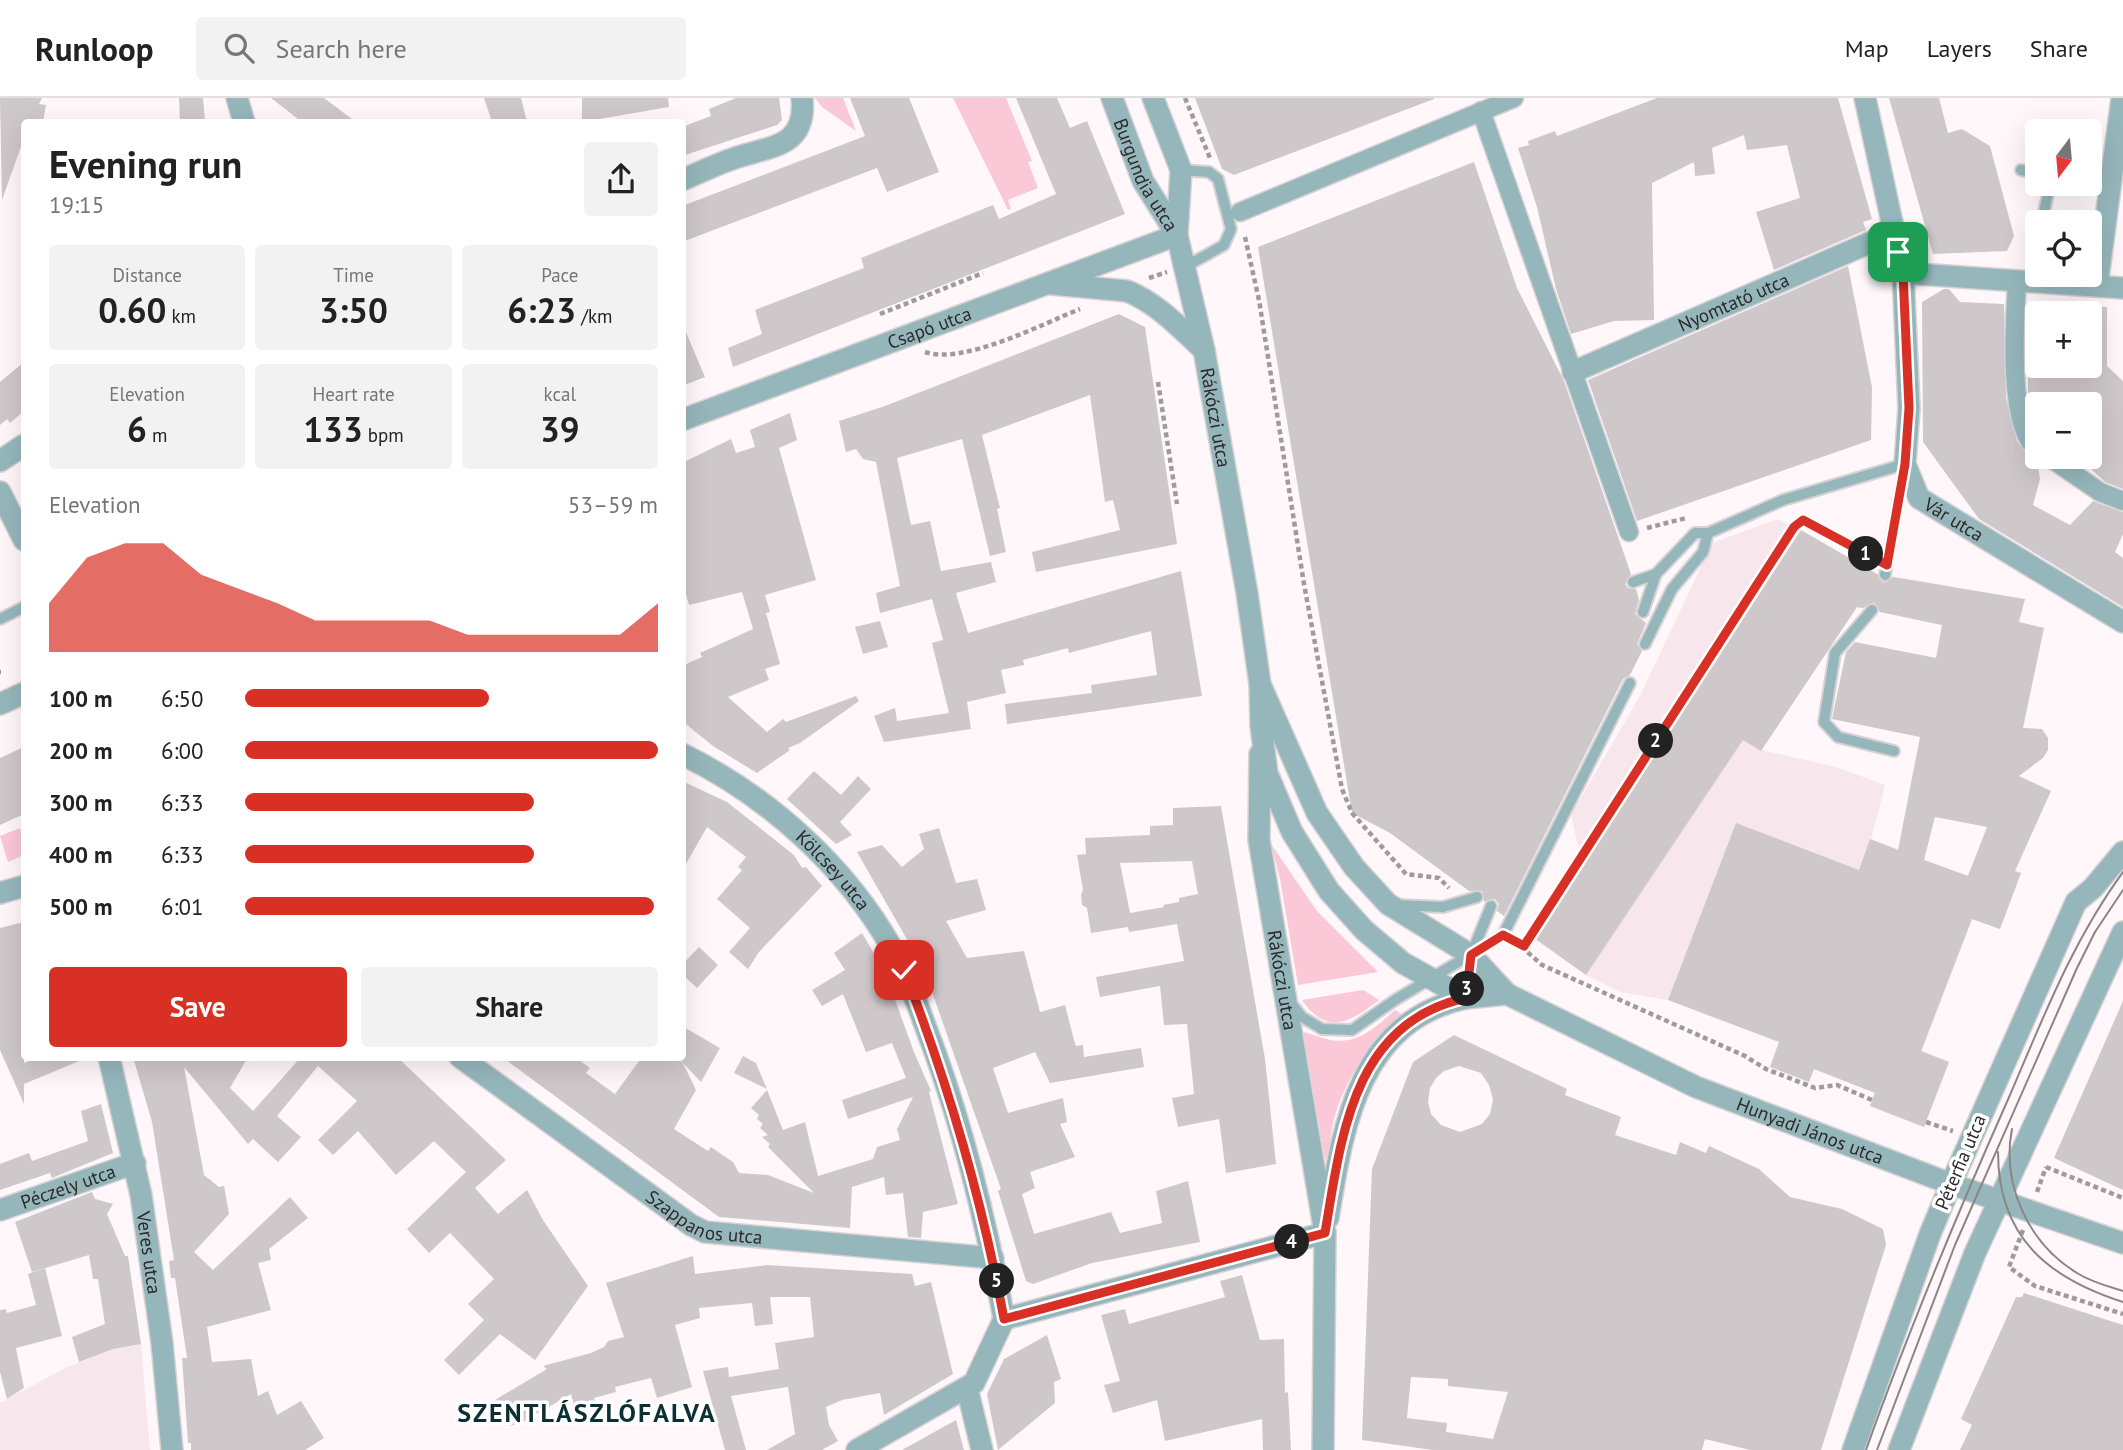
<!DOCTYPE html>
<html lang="en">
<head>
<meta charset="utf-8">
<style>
  :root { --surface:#fff; --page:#f2f2f2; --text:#222; --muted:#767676; --line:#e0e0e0; --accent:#d93025 }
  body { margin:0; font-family:"PT Sans",sans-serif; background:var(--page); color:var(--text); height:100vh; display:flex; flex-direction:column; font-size:26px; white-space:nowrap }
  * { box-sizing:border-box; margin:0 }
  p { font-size:23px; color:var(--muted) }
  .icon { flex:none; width:38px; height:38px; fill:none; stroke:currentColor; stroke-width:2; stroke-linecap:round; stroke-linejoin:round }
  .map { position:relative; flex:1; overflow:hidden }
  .side { position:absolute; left:21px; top:21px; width:665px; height:942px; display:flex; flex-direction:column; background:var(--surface); border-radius:7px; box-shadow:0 7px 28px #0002 }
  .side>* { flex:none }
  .needle { width:46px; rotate:196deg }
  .tools { position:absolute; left:2025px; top:21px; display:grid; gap:14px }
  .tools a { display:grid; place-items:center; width:77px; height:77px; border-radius:7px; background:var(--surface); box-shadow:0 7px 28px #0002; font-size:35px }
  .pin { position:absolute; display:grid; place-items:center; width:60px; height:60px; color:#fff; margin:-30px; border-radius:14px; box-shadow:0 4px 10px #0006 }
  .km { position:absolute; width:35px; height:35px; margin:-18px; border-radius:50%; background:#222; color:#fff; font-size:19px; line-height:35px; text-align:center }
  .round { display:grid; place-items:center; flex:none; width:74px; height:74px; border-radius:7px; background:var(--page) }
  .headline { display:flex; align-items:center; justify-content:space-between; height:119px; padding:0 28px }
  h1 { font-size:38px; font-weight:700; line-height:52px }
  .figures { display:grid; grid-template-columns:repeat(3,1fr); gap:10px; height:119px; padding:7px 28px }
  .figures div { display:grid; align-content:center; border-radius:7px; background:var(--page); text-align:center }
  .figures b { font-size:35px; font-weight:700 }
  .figures small { font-size:19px; font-weight:400 }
  .figures p { font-size:19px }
  .chart { height:196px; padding:14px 28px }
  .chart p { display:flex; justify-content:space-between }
  .chart svg { width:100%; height:126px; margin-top:7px; fill:var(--accent); opacity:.7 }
  .action { display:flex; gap:14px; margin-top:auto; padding:14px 28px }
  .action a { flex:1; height:80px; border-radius:7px; background:var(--accent); color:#fff; font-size:28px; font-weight:700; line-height:80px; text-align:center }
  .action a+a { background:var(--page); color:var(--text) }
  ul { padding:0 28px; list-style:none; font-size:23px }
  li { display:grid; grid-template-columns:112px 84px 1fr; align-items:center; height:52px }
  li i { height:18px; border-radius:9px; background:var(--accent) }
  header { display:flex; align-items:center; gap:42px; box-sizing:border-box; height:98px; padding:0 35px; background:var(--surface); border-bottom:2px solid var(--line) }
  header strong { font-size:33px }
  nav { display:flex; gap:38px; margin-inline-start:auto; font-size:24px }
  .search { width:490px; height:63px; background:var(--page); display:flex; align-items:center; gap:18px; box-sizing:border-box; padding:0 24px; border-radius:7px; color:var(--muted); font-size:26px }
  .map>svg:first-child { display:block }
</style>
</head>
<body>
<header>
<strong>Runloop</strong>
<div class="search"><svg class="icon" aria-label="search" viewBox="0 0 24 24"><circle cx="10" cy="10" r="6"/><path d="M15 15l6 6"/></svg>Search here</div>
<nav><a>Map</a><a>Layers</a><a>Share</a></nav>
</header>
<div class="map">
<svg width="2123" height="1352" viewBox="0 0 2123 1352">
  <rect width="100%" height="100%" fill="#fff7f9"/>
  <g fill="#f7e7ec">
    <path d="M1778 421 1872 475 1950 488 1942 527 1857 509 1761 652 1836 669 1885 687 1871 741 1967 778 1976 758 2021 775 2000 831 1972 821 1922 953 1949 964 1924 1029 1870 1008 1874 994 1814 971 1809 984 1770 969 1779 944 1668 902 1620 894 1586 877 1534 840 1579 753 1571 717 1641 596 1712 445Z"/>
    <path d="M141 1246 150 1352H0V1305L67 1269 113 1251Z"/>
  </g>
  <g fill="#fbc8d8">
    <path d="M815 0H843L856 33 822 9Z"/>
    <path d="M953 0H1006L1032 63 1028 64 1038 90 1008 102 1011 111 1008 112Z"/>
    <path d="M20 730 24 740V757L8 764 0 738Z"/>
    <path d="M1271 746 1317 813 1378 874 1298 887 1280 781Z"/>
    <path d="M1363 892 1379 902C1352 923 1327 939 1302 902Z"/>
    <path d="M1395 912 1403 917C1369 946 1344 981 1333 1025 1330 1037 1331 1053 1325 1062L1303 934C1311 935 1320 940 1330 942 1358 947 1376 929 1395 912Z"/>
  </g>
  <g fill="#cfc8ca" fill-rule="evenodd">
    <path d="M0 0H42L39 6 46 7 43 24H24V40L2 102Z"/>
    <path d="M179 0H203L205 24H180Z"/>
    <path d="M271 0H324L356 24H302Z"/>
    <path d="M484 0H521L527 24H492Z"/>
    <path d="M582 0H668L669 9 582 24Z"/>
    <path d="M736 0H779L782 22 777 27 682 58V29L711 18 709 11Z"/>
    <path d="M850 0H909L939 74 887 94 877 70 682 144V108L865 38Z"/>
    <path d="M1016 0H1057L1070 30 1087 23 1125 116 733 269 728 250 762 236 755 212 864 170 861 160 993 107 999 121 1056 96Z"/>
    <path d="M1195 0H1434V1L1234 77 1222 71Z"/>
    <path d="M1657 0H1838L1872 121 1863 124 1866 132 1774 172 1756 114 1800 100 1787 47 1747 52 1744 37 1712 50 1715 76 1695 78 1694 64 1652 85 1654 222 1614 223 1571 236 1556 191 1537 109 1518 50 1529 47 1528 43 1555 33 1557 38Z"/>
    <path d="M1889 0H1939L1948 35 1962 31 1990 48 2014 138 2007 153 1933 156Z"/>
    <path d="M1474 64 1517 190 1564 283 1631 476 1625 486 1628 490 1636 491 1639 502 1635 516 1646 525 1637 546 1642 553 1630 577 1623 581 1504 818 1497 813 1499 806 1495 801 1484 804 1482 793H1469L1390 735 1352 715 1258 149Z"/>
    <path d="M1848 168 1872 289 1871 342 1637 423 1588 282Z"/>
    <path d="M1944 191H1949L1960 204 2004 206 2006 300 2017 343 2029 359 2037 362 2040 381 2033 407 2070 427 2093 403 2123 414V436L2115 454 2123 460V509L1979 421 1923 344 1922 204Z"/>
    <path d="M2027 206 2037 207V268H2090V208L2107 209V268L2123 283V391L2105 384 2090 370V306H2037V332L2028 296Z"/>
    <path d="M1119 216 1145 229 1177 446 1036 474 1032 454 1120 432 1113 402 1105 404 1090 297 982 337 1000 410 997 411 1006 454 990 458 962 341 897 360 911 427 930 423 941 473 991 464 996 484 956 495 968 535 1181 473 1202 598 1007 626 1005 606 1092 595 1091 587 1157 577 1151 533 1069 555 1068 550 1023 562 1024 567 1001 572 1006 595 967 604 971 631 884 644 874 618 895 610 897 623 949 615 932 545 943 542 932 501 880 515 876 495 900 488 876 364 863 361 856 351 846 354 839 323 885 308Z"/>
    <path d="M682 225 705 279 682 288Z"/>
    <path d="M24 264V313L10 325 7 321 0 327V284Z"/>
    <path d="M790 315 797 342 779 350 816 482 765 497 770 514 766 515 780 566 765 571 769 582 728 599 767 634 783 621 786 624 856 598 859 603 800 645 788 650 790 652 757 675 713 648 682 623V568L702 559 700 555 753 531 742 494 689 507 682 482V365L731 341 736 355 755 349 750 332Z"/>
    <path d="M1801 432 1877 476 1883 485 1893 479 2025 501 2019 524 2044 530 2023 630 2042 631 2048 640V652L2043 660 2019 678 2051 693 2015 773 2021 775 2000 831 1972 821 1921 953 1949 964 1924 1029 1870 1008 1875 995 1814 971 1809 984 1770 969 1779 944 1668 902 1736 725 1859 772 1870 741 1898 752 1920 639 1832 621 1846 554 1855 544 1936 560 1942 527 1880 514 1874 504 1863 510 1857 509 1761 653 1743 642 1586 877 1534 840ZM1935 719 1987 729 1968 778 1924 762Z"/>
    <path d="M880 523 888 549 863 556 855 529Z"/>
    <path d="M24 649V716L0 727V660Z"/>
    <path d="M814 673 841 697 858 678 871 691 840 724 852 737 836 746 787 701Z"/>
    <path d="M682 683 727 704 794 757 802 770 806 769 822 788 759 854 748 871 729 854 750 830 717 801 742 772 738 769 746 759 707 729 682 773Z"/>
    <path d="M1221 708 1265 961 1276 1066 1226 1075 1219 1021 1178 1029 1172 1000 1194 996 1187 926 1164 927 1160 888 1100 899 1096 879 1184 863 1177 826 1129 834 1128 829 1091 835 1087 810 1082 807 1081 797 1083 792 1077 757 1086 756 1085 740 1150 737V728L1173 727V710ZM1192 763 1198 796 1179 800V804L1163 807 1164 809 1130 815 1120 765Z"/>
    <path d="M939 730 956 785 977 781 986 812 946 823 967 860 1024 853 1040 914 1065 907 1074 942 1076 948 1083 947 1084 959 1141 950 1144 969 1050 985 1035 954 993 970 1008 1015 1063 1000 1067 1024 1060 1026 1075 1059 1030 1074 1035 1090 1022 1096 1034 1136 1111 1114 1120 1135 1162 1125 1156 1093 1188 1083 1200 1144 1092 1165 1033 1186 1026 1183 998 1093 1001 1091 924 871 857 754 882 747 902 769 924 751 919 736Z"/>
    <path d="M24 824V965L39 959H89L24 986V1006L0 952V830Z"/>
    <path d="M862 835 885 874 914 954 931 993 929 994 958 1106 923 1114 921 1140 908 1139 903 1095 886 1097 884 1079 852 1089 850 1130 719 1119 502 959H575L590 970 586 975 615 996 642 959H680L682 965V928L720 950 701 984 683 965 696 992 674 1031 708 1053 711 1049 733 1064 739 1075 768 1077 814 1095 768 1049 770 1046 762 1039 768 1037 760 1030 763 1026 757 1021 759 1017 751 1010 767 992 783 1032 805 1024 818 1078 873 1061 877 1049 900 1042 897 1031 913 999 848 1021 842 1002 906 980 892 945 866 954 843 896 822 908 812 892 845 872 834 855Z"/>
    <path d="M699 849 718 867 697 890 682 876V867Z"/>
    <path d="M2123 903V1092L2054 1060Z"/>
    <path d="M1454 937 1567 991 1565 997 1621 1019 1615 1037 1676 1057 1680 1044 1706 1055 1709 1048 1759 1071 1790 1099 1842 1111 1883 1131 1886 1147 1821 1352H1750L1705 1341 1702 1352H1433L1362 1342 1372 1071 1413 964ZM1459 968 1481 975 1489 987 1493 1002 1490 1016 1482 1026 1460 1034 1441 1027 1431 1016 1428 1004 1430 990 1436 980 1444 973ZM1411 1279 1448 1281V1288L1508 1294 1493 1341 1446 1334 1447 1325 1407 1320Z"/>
    <path d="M743 958 756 965 767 991 734 975Z"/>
    <path d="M133 959H248L230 990 253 1013 301 959H397L506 1062 475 1090 498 1116 527 1092 543 1122 588 1188 535 1262 500 1236 459 1277 444 1262 484 1222 468 1206 494 1181 450 1135 429 1155 407 1131 466 1074 434 1043 396 1077 358 1033 333 1057 318 1042 357 1003 318 968 277 1018 301 1039 278 1064 253 1041 248 1046 184 969 204 1077 219 1089 224 1088 229 1116 194 1154 213 1172 290 1099 308 1120 269 1151 271 1162 258 1165 271 1212 207 1229 212 1264 251 1261 258 1298 268 1293 277 1317 301 1303 324 1340 305 1352H191V1345H188L182 1260H187L175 1180H171L169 1163 174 1162 152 1024Z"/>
    <path d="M101 1006 113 1055 52 1080 50 1075 0 1092V1066L29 1055 32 1063 88 1043 81 1013Z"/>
    <path d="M92 1094 95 1101 113 1106 107 1116 125 1158H128L141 1246 113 1251 79 1264 72 1239 105 1226 98 1181H93L89 1157 32 1174 15 1124Z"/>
    <path d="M693 1158 695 1176 767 1167 912 1176 915 1188 931 1184 953 1276 884 1317 880 1295 842 1302 826 1309 829 1327 838 1343 822 1352H767L795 1336 788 1289 731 1298 746 1352H725L703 1273 728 1269 729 1279 779 1271 775 1245 814 1239 810 1199H770L773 1226 755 1228 752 1205 699 1210 700 1220 675 1227 692 1289 657 1300 651 1280 615 1289 616 1294 594 1300 596 1305 575 1310 571 1296 523 1324 510 1328 495 1302 547 1271 543 1268 591 1255 604 1249 608 1243 624 1239 606 1185Z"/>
    <path d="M45 1170 62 1238 16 1250 24 1290 7 1301 0 1274V1212L6 1211 7 1215 36 1207 28 1176Z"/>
    <path d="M1242 1177 1260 1242 1284 1241 1285 1295 1288 1294 1291 1352H1263L1262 1321 1165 1343 1157 1302 1113 1315 1104 1287 1120 1283 1101 1217 1125 1211 1129 1226 1225 1199 1220 1183Z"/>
    <path d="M2024 1195 2123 1227V1352H1960L1972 1327 1961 1321 2016 1199H2022Z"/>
    <path d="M1047 1237 1061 1281 1054 1284 1055 1305 998 1352 987 1296 1004 1261Z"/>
    <path d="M956 1322 964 1352H902Z"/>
  </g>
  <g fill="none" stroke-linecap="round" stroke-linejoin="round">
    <defs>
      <g id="service">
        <path d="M1181 72 1209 74 1218 81 1231 131 1224 147 1185 169"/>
        <path d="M2021 72 2037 75"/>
        <path d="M2042 124 2050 86"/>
        <path d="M2030 184 2037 149"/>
        <path d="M1633 484 1656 476"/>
        <path d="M1872 512 1835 555 1824 624 1838 639 1894 653"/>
        <path d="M1643 514 1656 476 1695 435H1708L1783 402 1905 366 1885 477"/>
        <path d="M0 521 24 509"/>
        <path d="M1645 546 1672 491 1703 454 1708 435"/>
        <path d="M1397 807 1443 809 1477 799"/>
        <path d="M1466 900 1471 857 1491 808"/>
        <path d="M1291 905 1302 919 1322 931 1352 932 1395 902 1503 837 1630 585"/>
      </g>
      <g id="pedestrian">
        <path d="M1481 13 1629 434"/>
        <path d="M1240 114 1514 0"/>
        <path d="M2017 183C2015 218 2007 330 2037 351"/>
        <path d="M2049 359 2100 394 2123 403"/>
      </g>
      <g id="minor">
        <path d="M237 0 244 24"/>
        <path id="s1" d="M1865 0 1903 175 1909 310 1905 366 1919 400 2123 524"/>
        <path d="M682 82C701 74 719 65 738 59 771 48 807 49 802 0"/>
        <path d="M1903 175 2123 190"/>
        <path d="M2097 187 2122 0"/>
        <path id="s2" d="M1573 274 1894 134"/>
        <path d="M0 363 24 347"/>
        <path d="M0 394 24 442"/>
        <path id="s3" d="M682 656C768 698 846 768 893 852 907 876 916 903 926 930 962 1023 986 1123 1004 1221"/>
        <path id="s4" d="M1260 656 1259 742 1325 1135 1323 1352"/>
        <path d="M0 795 24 788"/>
        <path id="s5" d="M109 959 141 1097 162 1245 172 1352"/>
        <path id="s6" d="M460 959 691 1127 705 1134 993 1160"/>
        <path d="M1951 1086 2076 804 2093 790 2123 754"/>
        <path d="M1999 1103 2123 834"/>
        <path id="s7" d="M0 1112 135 1065"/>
        <path d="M1328 1120C1343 1029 1358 923 1466 900"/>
        <path d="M1004 1221 1325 1135"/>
        <path d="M967 1290 982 1352"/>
        <path d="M857 1352 974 1285 1004 1221"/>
      </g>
      <g id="tertiary">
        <path id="s8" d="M1112 0 1143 83 1177 137"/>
        <path id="s9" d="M1153 0 1181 72 1177 137 1204 252 1247 495 1260 586 1261 628 1267 675 1292 734 1329 793 1364 832 1403 865 1466 900 1507 896"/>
        <path d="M1052 186 1127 193C1157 205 1180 230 1204 252"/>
        <path id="s10" d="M682 322 1177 137"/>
        <path id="s11" d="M1260 586 1317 715 1354 769 1388 806 1471 857 1507 896 1696 989 1951 1086 2123 1145"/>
        <path d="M0 606 24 595"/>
        <path d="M1853 1352 1930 1136 1951 1086"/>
        <path d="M1899 1352 1975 1155 1999 1103"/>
      </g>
    </defs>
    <use href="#service" stroke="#d9d2d4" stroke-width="14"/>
    <use href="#pedestrian" stroke="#d9d2d4" stroke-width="21"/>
    <use href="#minor" stroke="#d9d2d4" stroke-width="24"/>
    <use href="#tertiary" stroke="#d9d2d4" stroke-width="24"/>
    <g stroke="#9f9a9b" stroke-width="4.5" stroke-dasharray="5 3.5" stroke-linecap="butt">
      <path d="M1185 0 1210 60"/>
      <path d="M1245 139 1259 202 1304 486 1342 691 1352 715 1406 776 1439 780 1449 790"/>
      <path d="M1149 180 1167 174"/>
      <path d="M880 216 983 175"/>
      <path d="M925 254C964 267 1042 226 1080 211"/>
      <path d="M1158 284 1177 406"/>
      <path d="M1647 430 1686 420"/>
      <path d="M0 574H1"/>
      <path d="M1515 843 1542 867 1745 958 1766 971 1815 990 1837 987 1872 1002"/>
      <path d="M1524 848 1794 429 1803 422 1874 460"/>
      <path d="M1926 1024 1953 1033"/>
      <path d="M2046 1069 2123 1100"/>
      <path d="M2037 1094 2046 1069"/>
      <path d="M2023 1132 2009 1169 2035 1188 2123 1216"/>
    </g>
    <use href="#service" stroke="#95b7bc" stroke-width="10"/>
    <use href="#pedestrian" stroke="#95b7bc" stroke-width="18"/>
    <use href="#minor" stroke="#95b7bc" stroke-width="21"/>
    <use href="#tertiary" stroke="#95b7bc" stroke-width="21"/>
    <g stroke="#8a8586" stroke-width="2">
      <path d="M2012 1031C2001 1087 2029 1146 2077 1175 2091 1184 2107 1188 2123 1193"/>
      <path d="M1998 1054C1998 1139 2048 1180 2123 1204"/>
      <path d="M1866 1352C1909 1231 1958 1114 2010 997 2043 920 2073 842 2123 774"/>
      <path d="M1877 1352 1955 1147 2077 870 2095 834 2123 792"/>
    </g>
  </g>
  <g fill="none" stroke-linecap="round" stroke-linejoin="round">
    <defs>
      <path id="route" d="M904 872C948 985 982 1101 1004 1221L1325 1135C1341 1041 1352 924 1466 900L1471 857 1503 837 1524 848 1794 429 1803 422 1887 467 1905 366 1909 310 1903 175 1898 154"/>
    </defs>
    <use href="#route" stroke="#fff" stroke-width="14"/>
    <use href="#route" stroke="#d93025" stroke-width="9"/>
  </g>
  <g text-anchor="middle" stroke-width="7" stroke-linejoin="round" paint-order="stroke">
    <g font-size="19" fill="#2b2929" stroke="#fff">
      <text dy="7" stroke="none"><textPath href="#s8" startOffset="84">Burgundia utca</textPath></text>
      <text dy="7" stroke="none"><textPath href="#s2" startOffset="175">Nyomtató utca</textPath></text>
      <text dy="7" stroke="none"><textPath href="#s10" startOffset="264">Csapó utca</textPath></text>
      <text dy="7" stroke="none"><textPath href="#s9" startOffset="329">Rákóczi utca</textPath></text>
      <text dy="7" stroke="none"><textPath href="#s1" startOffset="448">Vár utca</textPath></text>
      <text dy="7" stroke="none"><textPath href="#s3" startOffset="192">Kölcsey utca</textPath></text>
      <text dy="7" stroke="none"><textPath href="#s4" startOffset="228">Rákóczi utca</textPath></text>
      <text dy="7" stroke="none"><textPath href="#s11" startOffset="740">Hunyadi János utca</textPath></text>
      <text transform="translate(1960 1064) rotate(-67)" y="7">Péterfia utca</text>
      <text dy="7" stroke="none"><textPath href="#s7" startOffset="72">Péczely utca</textPath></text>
      <text dy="7" stroke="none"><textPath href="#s6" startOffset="296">Szappanos utca</textPath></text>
      <text dy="7" stroke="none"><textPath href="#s5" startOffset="200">Veres utca</textPath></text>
    </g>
    <g font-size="26" font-weight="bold" letter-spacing="2" fill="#0c2f34" stroke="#fff">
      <text x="587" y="1324">SZENTLÁSZLÓFALVA</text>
    </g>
  </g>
</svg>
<div class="tools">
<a><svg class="needle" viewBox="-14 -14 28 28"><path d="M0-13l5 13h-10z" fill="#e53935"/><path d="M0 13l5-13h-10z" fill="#767676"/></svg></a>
<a><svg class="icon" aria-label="locate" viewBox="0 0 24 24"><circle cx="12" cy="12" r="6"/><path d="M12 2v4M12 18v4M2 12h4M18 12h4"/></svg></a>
<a>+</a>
<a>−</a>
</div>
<div class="pin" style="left:1898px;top:154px;background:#1e9e55"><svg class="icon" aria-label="arrive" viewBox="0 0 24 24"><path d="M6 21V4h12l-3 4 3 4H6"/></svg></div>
<div class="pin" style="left:904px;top:872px;background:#d93025"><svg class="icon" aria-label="check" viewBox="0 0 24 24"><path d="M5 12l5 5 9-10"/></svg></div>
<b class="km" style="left:1866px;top:456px">1</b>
<b class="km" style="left:1656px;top:643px">2</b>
<b class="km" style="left:1467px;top:891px">3</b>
<b class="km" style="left:1292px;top:1144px">4</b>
<b class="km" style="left:997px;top:1183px">5</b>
<section class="side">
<div class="headline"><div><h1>Evening run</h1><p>19:15</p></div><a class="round"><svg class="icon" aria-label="share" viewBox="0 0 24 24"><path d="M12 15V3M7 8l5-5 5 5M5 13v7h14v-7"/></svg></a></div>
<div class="figures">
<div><p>Distance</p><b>0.60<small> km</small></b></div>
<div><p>Time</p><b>3:50</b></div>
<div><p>Pace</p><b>6:23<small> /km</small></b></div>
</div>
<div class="figures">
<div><p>Elevation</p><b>6<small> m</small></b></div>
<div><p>Heart rate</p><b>133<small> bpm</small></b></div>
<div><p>kcal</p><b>39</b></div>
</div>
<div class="chart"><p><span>Elevation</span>53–59 m</p>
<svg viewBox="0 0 160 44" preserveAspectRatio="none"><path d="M0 44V27L10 11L20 6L30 6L40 17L50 22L60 27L70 33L80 33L90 33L100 33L110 38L120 38L130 38L140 38L150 38L160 27V44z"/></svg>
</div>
<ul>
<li><b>100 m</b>6:50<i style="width:59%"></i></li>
<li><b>200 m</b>6:00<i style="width:100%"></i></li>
<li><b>300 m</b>6:33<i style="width:70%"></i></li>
<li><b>400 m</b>6:33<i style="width:70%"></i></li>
<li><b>500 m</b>6:01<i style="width:99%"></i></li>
</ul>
<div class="action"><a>Save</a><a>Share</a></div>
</section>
</div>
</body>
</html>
